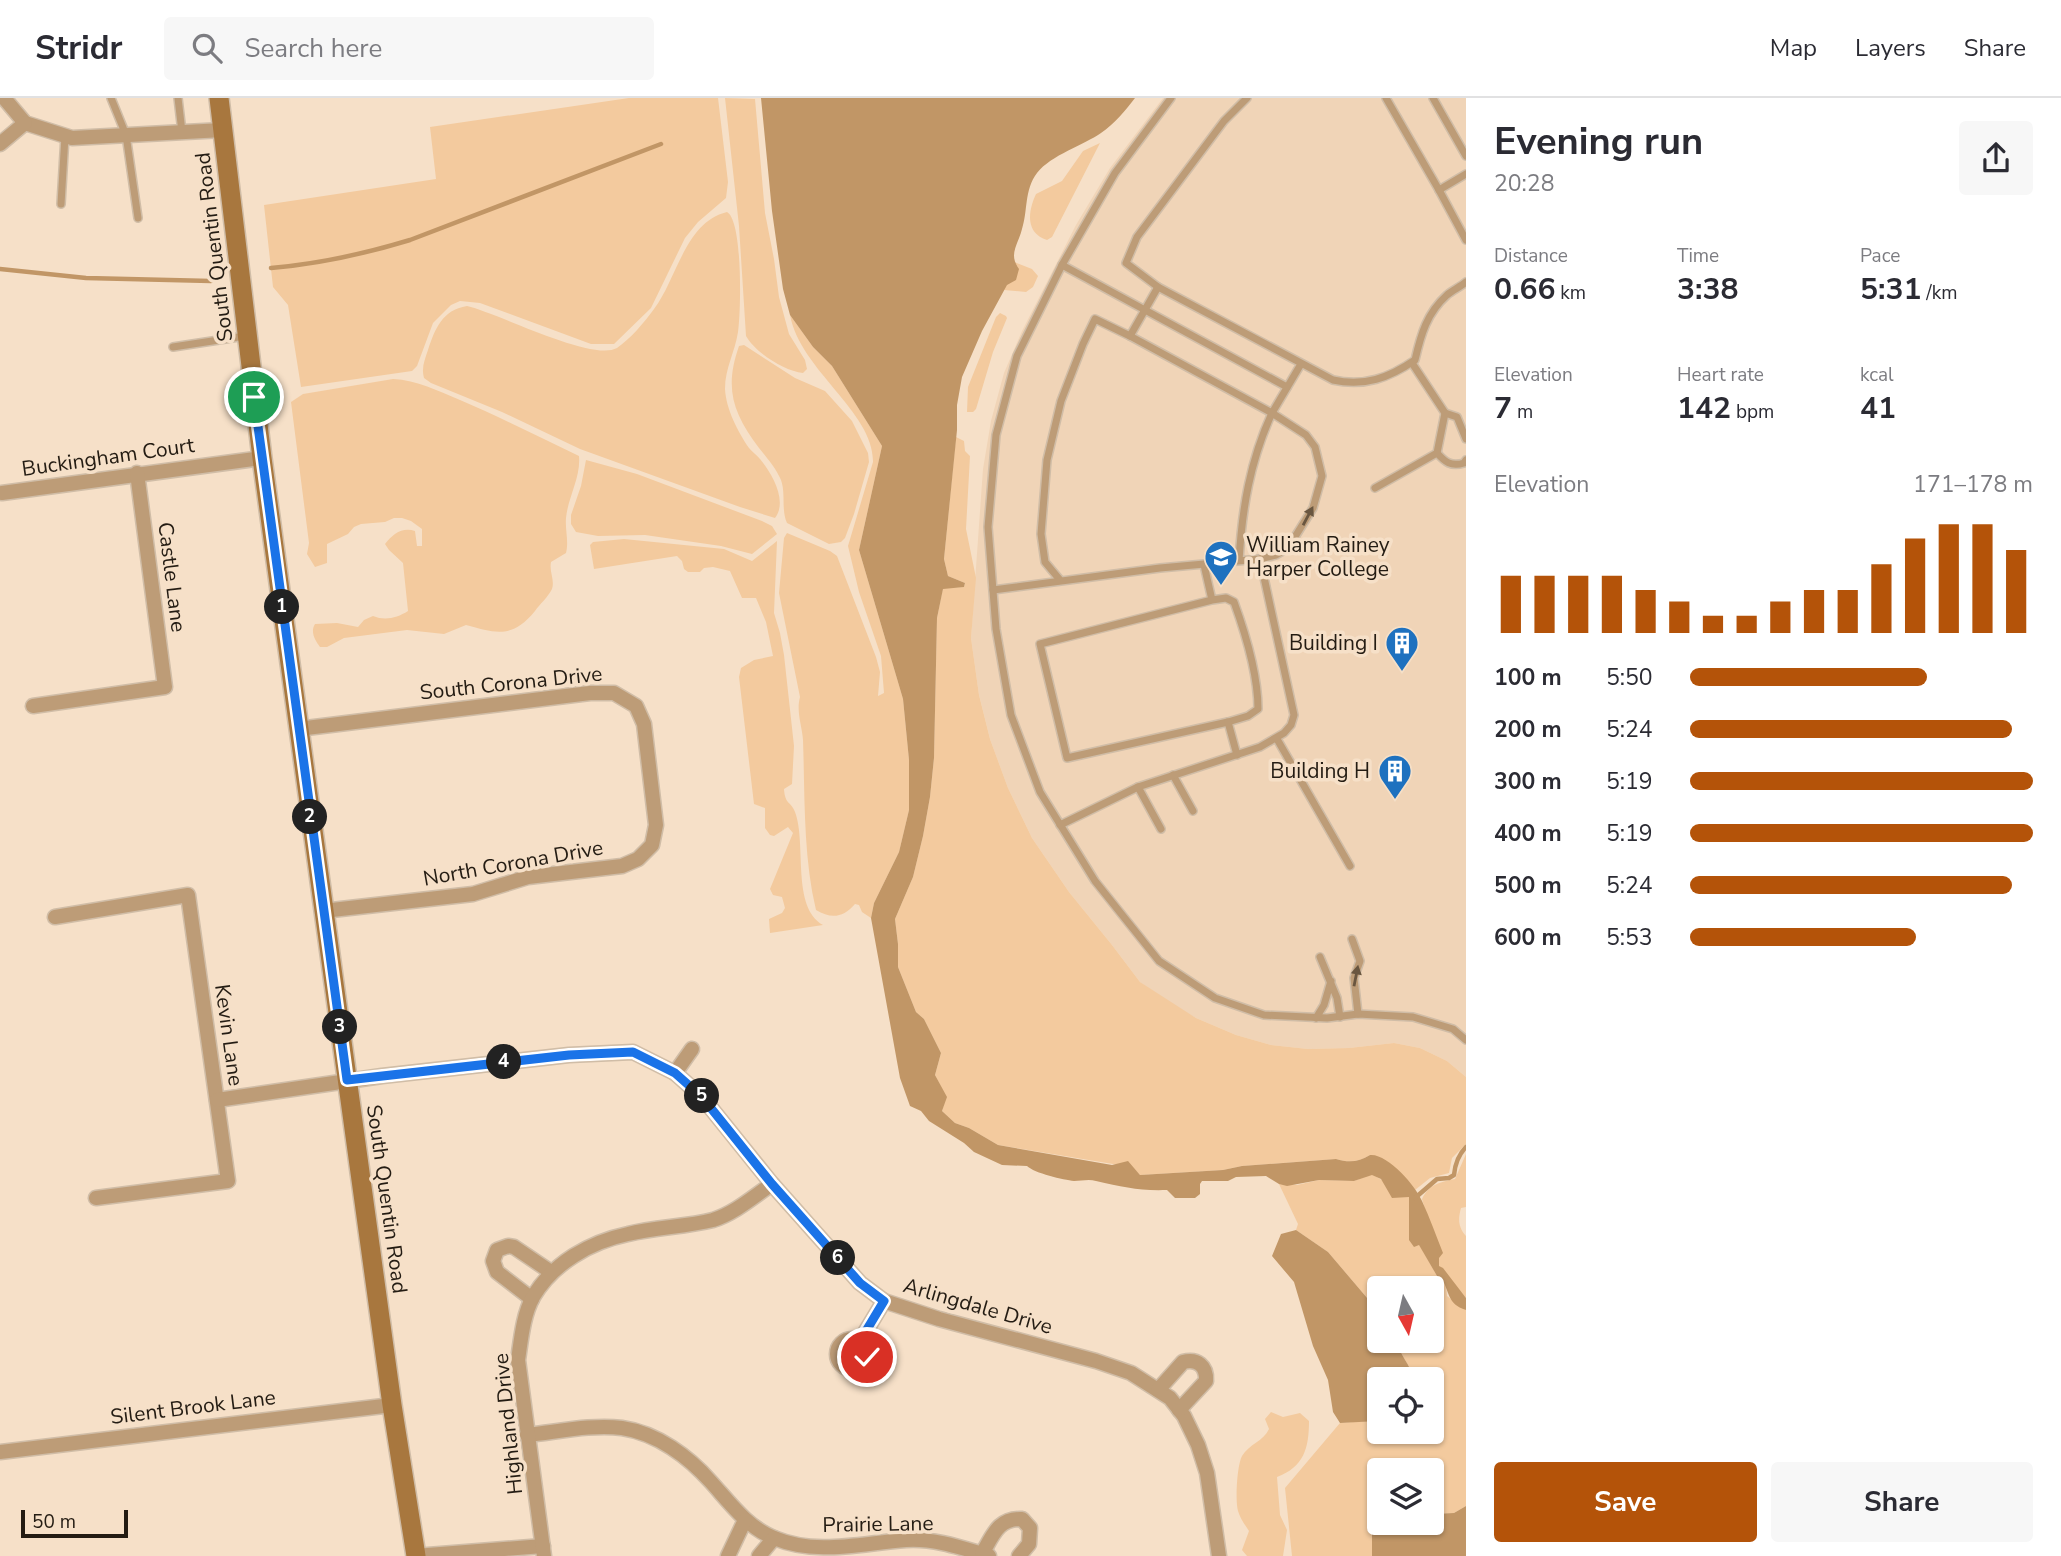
<!DOCTYPE html>
<html lang="en">
<head>
<meta charset="utf-8">
<style>
  :root { --surface:#fff; --page:#f7f7f7; --text:#2b2b33; --muted:#7c7c81; --line:#e1e1e2; --accent:#b45309 }
  body { margin:0; font-family:"Nunito Sans",sans-serif; background:var(--page); color:var(--text); height:100vh; display:flex; flex-direction:column; font-size:26px; white-space:nowrap }
  * { box-sizing:border-box; margin:0 }
  p { font-size:23px; color:var(--muted) }
  .icon { flex:none; width:38px; height:38px; fill:none; stroke:currentColor; stroke-width:2; stroke-linecap:round; stroke-linejoin:round }
  .map { position:relative; flex:1; overflow:hidden }
  .drawer { display:flex; flex-direction:column; background:var(--surface); width:595px }
  .drawer>* { flex:none }
  .needle { width:46px; rotate:172deg }
  .buttons { position:absolute; left:1367px; top:1178px; display:grid; gap:14px }
  .buttons a { display:grid; place-items:center; width:77px; height:77px; border-radius:7px; background:var(--surface); box-shadow:0 2px 5px #0004; font-size:35px }
  .scale { position:absolute; left:21px; bottom:18px; width:107px; box-sizing:border-box; padding-left:7px; border:4px solid #241c13; border-top:0; font-size:19px; line-height:24px; white-space:nowrap; color:#241c13; -webkit-text-stroke:5px #f6e0c8; paint-order:stroke }
  .pin { position:absolute; display:grid; place-items:center; width:60px; height:60px; color:#fff; margin:-30px; border:4px solid #fff; border-radius:50%; box-shadow:0 2px 7px #0007 }
  .km { position:absolute; width:35px; height:35px; margin:-18px; border-radius:50%; background:#222; color:#fff; font-size:19px; line-height:35px; text-align:center }
  .round { display:grid; place-items:center; flex:none; width:74px; height:74px; border-radius:7px; background:var(--page) }
  .head { display:flex; align-items:center; justify-content:space-between; height:119px; padding:0 28px }
  h1 { font-size:38px; font-weight:700; line-height:52px }
  .metrics { display:grid; grid-template-columns:repeat(3,1fr); gap:10px; height:119px; padding:7px 28px }
  .metrics div { display:grid; align-content:center }
  .metrics b { font-size:30px; font-weight:700 }
  .metrics small { font-size:19px; font-weight:400 }
  .metrics p { font-size:19px }
  .chart { height:196px; padding:14px 28px }
  .chart p { display:flex; justify-content:space-between }
  .chart svg { width:100%; height:126px; margin-top:7px; stroke:var(--accent); stroke-width:6 }
  .action { display:flex; gap:14px; margin-top:auto; padding:14px 28px }
  .action a { flex:1; height:80px; border-radius:7px; background:var(--accent); color:#fff; font-size:28px; font-weight:700; line-height:80px; text-align:center }
  .action a+a { background:var(--page); color:var(--text) }
  ul { padding:0 28px; list-style:none; font-size:23px }
  li { display:grid; grid-template-columns:112px 84px 1fr; align-items:center; height:52px }
  li i { height:18px; border-radius:9px; background:var(--accent) }
  header { display:flex; align-items:center; gap:42px; box-sizing:border-box; height:98px; padding:0 35px; background:var(--surface); border-bottom:2px solid var(--line) }
  header strong { font-size:33px }
  nav { display:flex; gap:38px; margin-inline-start:auto; font-size:24px }
  .search { width:490px; height:63px; background:var(--page); display:flex; align-items:center; gap:18px; box-sizing:border-box; padding:0 24px; border-radius:7px; color:var(--muted); font-size:26px }
  main { display:flex; flex:1; min-height:0 }
  .map>svg:first-child { display:block }
</style>
</head>
<body>
<header>
<strong>Stridr</strong>
<div class="search"><svg class="icon" aria-label="search" viewBox="0 0 24 24"><circle cx="10" cy="10" r="6"/><path d="M15 15l6 6"/></svg>Search here</div>
<nav><a>Map</a><a>Layers</a><a>Share</a></nav>
</header>
<main>
<div class="map">
<svg width="1466" height="1458" viewBox="0 0 1466 1458">
  <rect width="100%" height="100%" fill="#f6e0c8"/>
  <path fill="#f0d4b7" d="M1163 0H1466V979L1447 963 1420 950 1394 945 1349 950 1308 951 1271 947 1236 937 1196 920 1167 904 1140 884 1112 847 1069 794 1032 740 1008 690 990 641 979 597 971 540 983 371 991 323 1004 275 1022 233 1076 127 1110 70Z"/>
  <g fill="#f3ca9e">
    <path d="M629 0H718L728 84 726 100 698 124 685 140 651 210 614 246H591L480 205 460 203 451 207 433 225 417 268 412 273 301 289 288 207 273 189 264 107 436 81 430 29Z"/>
    <path d="M725 0 755 1 765 115 774 161 779 199 789 236 805 262 807 271 803 275C784 273 755 254 746 238L739 128Z"/>
    <path d="M1100 45 1052 139 1047 142C1025 135 1028 113 1036 96L1062 83 1083 53Z"/>
    <path d="M727 114C743 123 741 214 738 234 735 254 725 270 725 291 726 311 738 334 749 350 752 354 757 357 760 361 772 375 788 403 775 420L740 409 580 351 502 314 431 285 424 280C421 270 425 261 428 252 435 231 442 212 467 208 498 215 592 264 617 250 630 241 644 225 654 211 677 181 685 124 727 114Z"/>
    <path d="M1014 164 1032 171 1038 178 1033 189 1026 194 1004 192Z"/>
    <path d="M1000 215 1006 218 1007 220 993 254 976 311 973 314H967L968 289 996 219Z"/>
    <path d="M790 217 813 249 832 268 882 348 859 452 903 601 909 662V712L899 754 874 805 871 820 862 814 859 807 855 806C843 820 831 821 816 812 803 757 805 699 803 642 802 627 796 614 800 599L779 495 784 440 787 435 830 453 837 458 876 559 880 574 878 598 884 595 881 558 859 494 848 448 873 364C874 314 800 272 790 217Z"/>
    <path d="M744 247 795 280 825 293 852 323 868 355 869 364 854 416 845 440 841 444 829 446 787 425C781 412 786 396 781 382 776 370 767 360 759 350 733 315 724 291 739 248Z"/>
    <path d="M393 281C417 282 438 293 460 302 500 319 539 339 579 358 581 379 568 399 566 420 565 432 569 443 566 455L551 464C549 474 555 482 552 491 548 499 540 506 535 513 512 541 496 535 466 527L444 536 407 532 344 540 327 549H320C315 542 310 534 315 526L337 525 358 529 364 522 373 518C385 523 397 520 408 513L403 465 389 452 385 446C393 436 402 429 415 433L417 448H422V431L411 423 402 420H394L385 424 361 426 354 429 348 436 327 446V465L315 469 307 456 309 445 291 304 303 296Z"/>
    <path d="M956 339 964 343 965 353 970 358 966 431 976 480 971 540 979 597 990 641 1008 690 1032 740 1069 794 1112 847 1140 884 1196 920 1236 937 1271 947 1308 951 1349 950 1394 945 1420 950 1447 963 1466 979V1046L1452 1060 1449 1075 1430 1080 1415 1092 1409 1085 1370 1057C1359 1064 1349 1065 1336 1061L1242 1068 1223 1072 1140 1077 1134 1071 1119 1067 998 1047 969 1030 955 1025 942 1013 946 999 935 977 941 955 924 921 916 914 898 869V846L895 821 913 779 923 738 930 699 934 660 937 520 943 490 964 489 965 485 948 478 944 461Z"/>
    <path d="M586 362 637 376 762 423 772 428 777 436 752 456 721 448 645 437 598 438 576 434 571 426V417L581 388Z"/>
    <path d="M624 441 724 451 752 463 777 443 774 515 780 535 784 557 794 648 792 686 784 691C785 707 791 703 795 714 807 746 791 809 823 827L770 835 769 821 782 815 785 810 782 799 773 797 770 791 793 735 788 729 774 738 770 737 765 730V710L754 706 739 579 741 570 754 562 773 558 766 524 756 500H742L730 473 713 469 704 470 700 474H688L684 471 682 463 677 458 594 471 590 447 593 444Z"/>
    <path d="M1466 1056V1109L1461 1110C1458 1121 1458 1129 1466 1138V1200L1439 1169V1160L1422 1101C1429 1086 1441 1084 1455 1081Z"/>
    <path d="M1372 1076 1409 1099 1419 1146 1437 1178 1441 1179 1446 1187 1447 1198 1466 1212V1408L1454 1415 1432 1416V1372H1379V1422L1372 1429V1458H1292L1285 1390 1340 1325 1379 1322V1334H1432V1281H1413C1411 1266 1399 1257 1397 1243L1432 1242V1190H1379V1214L1328 1154 1296 1132 1298 1126 1279 1086 1297 1087 1319 1082 1354 1083Z"/>
    <path d="M1271 1314 1283 1319 1300 1315 1309 1323C1309 1350 1304 1369 1277 1379L1280 1417 1287 1432 1283 1458H1247L1242 1452 1249 1433C1245 1427 1240 1420 1238 1413 1235 1403 1237 1367 1242 1358 1249 1346 1264 1343 1269 1331L1265 1321Z"/>
  </g>
  <g fill="#c19666">
    <path d="M761 0H1135C1126 12 1114 26 1101 35 1084 47 1051 57 1037 75 1024 92 1028 113 1022 131 1018 147 1008 156 1019 171L1016 182 1007 187 982 233 962 279 957 307V332L944 461 948 478 965 485 964 489 943 491 937 520 934 660 930 699 923 738 913 779 895 821 898 846V869L916 914 924 921 941 955 935 977 947 999 942 1013 955 1025 969 1030 998 1047 1112 1067 1128 1063 1140 1077 1223 1072 1242 1068 1336 1061C1349 1065 1359 1064 1370 1057 1387 1055 1416 1088 1422 1103 1430 1120 1436 1138 1443 1155L1439 1160V1168L1443 1170 1466 1200V1212C1447 1206 1450 1194 1441 1179L1437 1178 1419 1147 1414 1149 1409 1142V1099L1392 1100 1381 1081 1372 1077 1354 1083 1319 1082 1287 1088 1279 1086 1266 1078 1236 1079 1228 1083H1202L1200 1086V1096L1195 1100H1175L1167 1092C1139 1093 1123 1089 1096 1083 1089 1081 1081 1083 1074 1083 1064 1082 1034 1075 1027 1068L1002 1067 974 1054 964 1045 929 1023 921 1013 910 1008 900 980 871 820 874 805 899 754 909 712V662L903 601 859 452 882 348 832 268 813 249 790 217 783 191 772 113Z"/>
    <path d="M1296 1132 1328 1154 1379 1214V1242L1397 1243C1399 1257 1411 1266 1413 1281H1379L1378 1323 1340 1325 1333 1314 1328 1282 1313 1248 1294 1184 1272 1158 1281 1136Z"/>
    <path d="M1466 1408V1458H1372V1429L1379 1422V1424H1432V1416L1454 1415Z"/>
  </g>
  <g fill="none" stroke-linecap="round" stroke-linejoin="round">
    <g stroke="#c19666" stroke-width="4.5">
      <path d="M271 170C318 166 364 156 410 142L661 46"/>
      <path d="M0 171 86 180 211 183"/>
      <path d="M1415 1100 1437 1081 1449 1080 1454 1077C1455 1066 1458 1057 1466 1049"/>
    </g>
    <defs>
      <g id="service">
        <path d="M111 0 126 37 138 120"/>
        <path d="M178 0 182 34"/>
        <path d="M1171 0 1115 75 1062 167 1017 258 996 337 988 429 996 531 1011 617 1040 694 1095 783 1159 863 1215 900 1264 917 1327 920 1358 916 1413 919 1453 931 1466 942"/>
        <path d="M1386 0 1439 92 1466 76"/>
        <path d="M1433 0 1466 58"/>
        <path d="M1439 92 1466 142"/>
        <path d="M61 106 65 38"/>
        <path d="M1062 167 1287 289"/>
        <path d="M1158 189 1126 165 1137 139 1224 23 1247 0"/>
        <path d="M173 249 245 238"/>
        <path d="M1301 266 1272 315 1130 238 1158 189 1333 282C1364 289 1389 280 1415 262 1421 236 1427 215 1447 197 1453 192 1460 189 1466 184"/>
        <path d="M1445 315 1457 319 1466 341"/>
        <path d="M1437 355C1445 364 1451 369 1464 365L1466 362"/>
        <path d="M1375 390 1437 355 1445 315 1412 265"/>
        <path d="M1204 467 1212 502 1226 500 1234 504C1246 537 1258 576 1258 611L1248 618 1228 624 1067 660 1040 546 1212 502"/>
        <path d="M1060 482 1045 464 1041 436 1047 362 1061 303 1083 246 1095 221 1130 238"/>
        <path d="M993 492 1160 470 1260 461 1276 457 1288 450 1313 410 1322 378 1315 349 1306 337 1272 315C1250 363 1242 411 1239 463"/>
        <path d="M1228 624 1237 657"/>
        <path d="M1277 641 1350 768"/>
        <path d="M1173 677 1193 713"/>
        <path d="M1138 689 1161 731"/>
        <path d="M1060 727 1138 689 1260 649 1284 635 1291 627 1294 617 1260 461"/>
        <path d="M1352 841 1360 863 1354 880 1358 916"/>
        <path d="M1320 859 1337 900 1340 919"/>
        <path d="M1316 920 1324 907 1331 883"/>
      </g>
      <g id="minor">
        <path d="M4 0 25 25 72 40 223 32"/>
        <path d="M0 46 25 25"/>
        <path d="M2 395 262 360"/>
        <path d="M33 608 165 589 137 375"/>
        <path d="M298 631 590 595H614L636 608 644 626 656 727 652 747 638 761 622 768 528 779 473 796 323 813"/>
        <path d="M55 819 188 797 228 1083 96 1100"/>
        <path d="M675 975 692 951"/>
        <path d="M217 1002 382 978 569 957 633 954 675 975 702 999 772 1086 860 1185 884 1203 939 1221 1096 1263 1131 1275 1170 1300 1184 1318 1198 1347 1207 1375 1219 1458"/>
        <path d="M532 1201 497 1174 493 1163 497 1152 508 1148 514 1149 551 1174"/>
        <circle cx="852" cy="1256" r="15"/>
        <path d="M860 1243 884 1203"/>
        <path d="M1158 1292 1183 1264C1197 1260 1207 1268 1206 1283L1179 1312"/>
        <path d="M527 1337C557 1334 592 1326 622 1330 657 1335 689 1359 711 1384 730 1405 747 1429 774 1440 818 1458 861 1445 906 1442 934 1440 962 1450 989 1458"/>
        <path d="M0 1354 392 1307"/>
        <path d="M982 1456C993 1437 998 1420 1022 1421L1030 1430 1029 1446 1019 1458"/>
        <path d="M415 1458 543 1448"/>
        <path d="M544 1458 518 1262C521 1242 523 1217 533 1199 553 1165 590 1144 628 1136 656 1129 685 1129 713 1122 735 1115 753 1099 772 1086"/>
        <path d="M728 1458 745 1422"/>
        <path d="M759 1458 774 1440"/>
      </g>
      <path id="secondary" d="M219 0 262 360 285 529 392 1307 416 1458"/>
    </defs>
    <use href="#service" stroke="#d0bda7" stroke-width="10"/>
    <use href="#minor" stroke="#d0bda7" stroke-width="17"/>
    <use href="#secondary" stroke="#d0bda7" stroke-width="22"/>
    <use href="#service" stroke="#bd9c77" stroke-width="7"/>
    <use href="#minor" stroke="#bd9c77" stroke-width="14"/>
    <use href="#secondary" stroke="#a8773e" stroke-width="19"/>
  </g>
  <defs><path id="oneway-solid" d="M-6-.8H1V-3.2L6.5 0L1 3.2V.8H-6Z" transform="scale(1.75)"/></defs>
  <g fill="#695640">
    <use href="#oneway-solid" transform="translate(1308 418) rotate(-62)"/>
    <use href="#oneway-solid" transform="translate(1356 878) rotate(-79)"/>
  </g>
  <g fill="none" stroke-linecap="round" stroke-linejoin="round">
    <defs>
      <path id="route" d="M254 299 347 982 569 957 633 954 675 975 702 999 772 1086 860 1185 884 1203 860 1243 865 1248 867 1259"/>
    </defs>
    <use href="#route" stroke="#fff" stroke-width="14"/>
    <use href="#route" stroke="#1a73e8" stroke-width="9"/>
  </g>
  <defs>
    <symbol id="university-pin" viewBox="-11 -11 22 30"><path d="M0 17L-7.5 6A9.5 9.5 0 1 1 7.5 6Z" fill="#1e71bf" stroke="#f6e0c8"/><path d="M0-5L7-2L0 1L-7-2ZM-4 1L0 2.5L4 1V4Q0 6-4 4Z" fill="#fff"/></symbol>
    <symbol id="building-pin" viewBox="-11 -11 22 30"><path d="M0 17L-7.5 6A9.5 9.5 0 1 1 7.5 6Z" fill="#1e71bf" stroke="#f6e0c8"/><path d="M-4-6H4V6H1V3H-1V6H-4ZM-2.5-4.3h1.7v1.8h-1.7ZM.8-4.3h1.7v1.8H.8ZM-2.5-1h1.7V.8h-1.7ZM.8-1h1.7V.8H.8Z" fill="#fff"/></symbol>
  </defs>
  <g fill-rule="evenodd">
    <use href="#university-pin" x="1202" y="440" width="38" height="52"/>
    <use href="#building-pin" x="1383" y="526" width="38" height="52"/>
    <use href="#building-pin" x="1376" y="654" width="38" height="52"/>
  </g>
  <g text-anchor="middle" stroke-width="7" stroke-linejoin="round" paint-order="stroke">
    <g font-size="21" fill="#241c13" stroke="#f6e0c8">
      <text transform="translate(214 149) rotate(-97)" y="7">South Quentin Road</text>
      <text transform="translate(108 359) rotate(-8)" y="7">Buckingham Court</text>
      <text transform="translate(172 479) rotate(83)" y="7">Castle Lane</text>
      <text transform="translate(511 585) rotate(-6)" y="7">South Corona Drive</text>
      <text transform="translate(513 765) rotate(-10)" y="7">North Corona Drive</text>
      <text transform="translate(229 937) rotate(82)" y="7">Kevin Lane</text>
      <text transform="translate(387 1101) rotate(82)" y="7">South Quentin Road</text>
      <text transform="translate(978 1208) rotate(16)" y="7">Arlingdale Drive</text>
      <text transform="translate(193 1309) rotate(-7)" y="7">Silent Brook Lane</text>
      <text transform="translate(508 1326) rotate(-96)" y="7">Highland Drive</text>
      <text transform="translate(878 1426) rotate(-1)" y="7">Prairie Lane</text>
    </g>
    <g font-size="21" fill="#241c13" stroke="#f6e0c8" text-anchor="end">
      <text x="1246" y="454" text-anchor="start">William Rainey<tspan x="1246" dy="24">Harper College</tspan></text>
      <text x="1378" y="552">Building I</text>
      <text x="1370" y="680">Building H</text>
    </g>
  </g>
</svg>
<div class="buttons">
<a><svg class="needle" viewBox="-14 -14 28 28"><path d="M0-13l5 13h-10z" fill="#e53935"/><path d="M0 13l5-13h-10z" fill="#7c7c81"/></svg></a>
<a><svg class="icon" aria-label="locate" viewBox="0 0 24 24"><circle cx="12" cy="12" r="6"/><path d="M12 2v4M12 18v4M2 12h4M18 12h4"/></svg></a>
<a><svg class="icon" aria-label="layers" viewBox="0 0 24 24"><path d="M12 4l9 5-9 5-9-5zM3 14l9 5 9-5"/></svg></a>
</div>
<div class="scale">50 m</div>
<div class="pin" style="left:254px;top:299px;background:#1e9e55"><svg class="icon" aria-label="arrive" viewBox="0 0 24 24"><path d="M6 21V4h12l-3 4 3 4H6"/></svg></div>
<div class="pin" style="left:867px;top:1259px;background:#d93025"><svg class="icon" aria-label="check" viewBox="0 0 24 24"><path d="M5 12l5 5 9-10"/></svg></div>
<b class="km" style="left:282px;top:509px">1</b>
<b class="km" style="left:310px;top:719px">2</b>
<b class="km" style="left:340px;top:929px">3</b>
<b class="km" style="left:504px;top:964px">4</b>
<b class="km" style="left:702px;top:998px">5</b>
<b class="km" style="left:838px;top:1160px">6</b>
</div>
<section class="drawer">
<div class="head"><div><h1>Evening run</h1><p>20:28</p></div><a class="round"><svg class="icon" aria-label="share" viewBox="0 0 24 24"><path d="M12 15V3M7 8l5-5 5 5M5 13v7h14v-7"/></svg></a></div>
<div class="metrics">
<div><p>Distance</p><b>0.66<small> km</small></b></div>
<div><p>Time</p><b>3:38</b></div>
<div><p>Pace</p><b>5:31<small> /km</small></b></div>
</div>
<div class="metrics">
<div><p>Elevation</p><b>7<small> m</small></b></div>
<div><p>Heart rate</p><b>142<small> bpm</small></b></div>
<div><p>kcal</p><b>41</b></div>
</div>
<div class="chart"><p><span>Elevation</span>171–178 m</p>
<svg viewBox="0 0 160 44" preserveAspectRatio="none"><path d="M5 44V24M15 44V24M25 44V24M35 44V24M45 44V29M55 44V33M65 44V38M75 44V38M85 44V33M95 44V29M105 44V29M115 44V20M125 44V11M135 44V6M145 44V6M155 44V15"/></svg>
</div>
<ul>
<li><b>100 m</b>5:50<i style="width:69%"></i></li>
<li><b>200 m</b>5:24<i style="width:94%"></i></li>
<li><b>300 m</b>5:19<i style="width:100%"></i></li>
<li><b>400 m</b>5:19<i style="width:100%"></i></li>
<li><b>500 m</b>5:24<i style="width:94%"></i></li>
<li><b>600 m</b>5:53<i style="width:66%"></i></li>
</ul>
<div class="action"><a>Save</a><a>Share</a></div>
</section>
</main>
</body>
</html>
